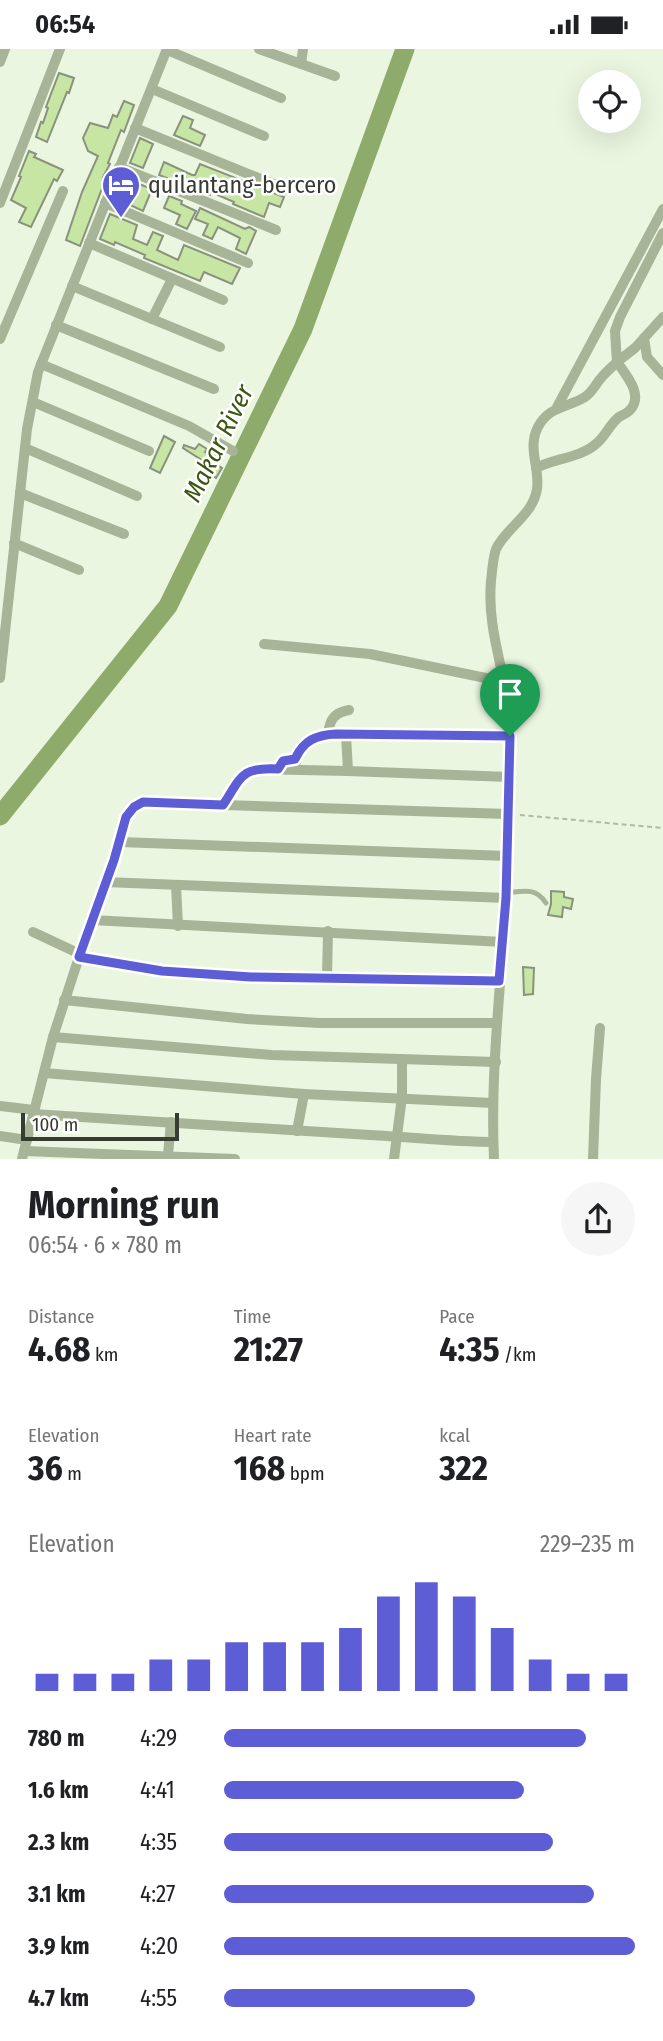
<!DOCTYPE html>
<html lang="en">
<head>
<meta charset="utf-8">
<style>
  :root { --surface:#fff; --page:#f6f6f6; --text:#202124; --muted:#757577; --accent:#5d5dd5 }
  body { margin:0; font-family:"Fira Sans Condensed",sans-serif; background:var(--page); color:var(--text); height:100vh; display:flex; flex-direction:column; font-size:26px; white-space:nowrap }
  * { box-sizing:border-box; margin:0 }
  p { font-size:23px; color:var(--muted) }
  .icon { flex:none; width:38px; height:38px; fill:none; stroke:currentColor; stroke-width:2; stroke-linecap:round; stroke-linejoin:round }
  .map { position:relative; height:1110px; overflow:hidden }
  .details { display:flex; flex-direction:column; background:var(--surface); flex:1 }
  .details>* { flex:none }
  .tools { position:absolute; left:578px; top:21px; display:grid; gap:14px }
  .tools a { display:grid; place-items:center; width:63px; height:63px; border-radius:50%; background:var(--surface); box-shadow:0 7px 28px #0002; font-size:35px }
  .scale { position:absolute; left:21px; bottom:18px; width:158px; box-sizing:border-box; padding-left:7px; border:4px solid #373c33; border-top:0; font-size:19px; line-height:24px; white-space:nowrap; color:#373c33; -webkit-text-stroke:5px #fff; paint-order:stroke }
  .pin { position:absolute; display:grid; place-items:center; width:60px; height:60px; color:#fff; margin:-72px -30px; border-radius:50% 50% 50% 0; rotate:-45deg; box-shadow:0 0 7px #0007 }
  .pin .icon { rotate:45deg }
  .round { display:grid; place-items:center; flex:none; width:74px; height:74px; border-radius:37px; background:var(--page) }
  .headline { display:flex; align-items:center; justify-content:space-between; height:119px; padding:0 28px }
  h1 { font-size:38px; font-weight:700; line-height:52px }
  .metrics { display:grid; grid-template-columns:repeat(3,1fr); gap:10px; height:119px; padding:7px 28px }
  .metrics div { display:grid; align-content:center }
  .metrics b { font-size:35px; font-weight:700 }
  .metrics small { font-size:19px; font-weight:400 }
  .metrics p { font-size:19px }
  .chart { height:196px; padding:14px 28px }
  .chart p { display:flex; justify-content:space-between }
  .chart svg { width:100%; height:126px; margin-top:7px; stroke:var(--accent); stroke-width:6 }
  ul { padding:0 28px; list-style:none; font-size:23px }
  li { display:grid; grid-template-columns:112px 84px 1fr; align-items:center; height:52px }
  li i { height:18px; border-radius:9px; background:var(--accent) }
  .status { display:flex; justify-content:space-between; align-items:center; height:49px; padding:0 35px; background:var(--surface); direction:ltr }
  .status svg { height:19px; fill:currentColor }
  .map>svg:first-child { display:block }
</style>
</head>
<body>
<div class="status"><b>06:54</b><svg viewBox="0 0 49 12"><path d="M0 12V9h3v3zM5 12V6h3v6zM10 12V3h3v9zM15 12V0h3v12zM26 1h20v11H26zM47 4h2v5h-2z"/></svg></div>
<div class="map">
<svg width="663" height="1110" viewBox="0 0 663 1110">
  <rect width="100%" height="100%" fill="#ebf6e0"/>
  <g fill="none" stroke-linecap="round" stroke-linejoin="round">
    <path stroke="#8eab6b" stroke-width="19" d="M0 767 168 557 303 280 405 0"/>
  </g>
  <g fill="#c7e6a3" stroke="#89927e" stroke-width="2">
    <path d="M59 24 74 29 69 44 67 43 47 93 36 88 41 73 43 74 48 59 46 58Z"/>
    <path d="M124 52 134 56 124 83 121 81 108 114 110 115 103 128 106 129 80 197 66 191 82 143 98 107 88 102 83 89 90 74 108 79 113 66 117 68Z"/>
    <path d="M183 67 193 71 190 79 205 86 200 97 174 86Z"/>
    <path d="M140 89 153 95 143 119 130 114Z"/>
    <path d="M29 102 36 105 34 108 63 121 57 132 54 130 31 178 19 173 26 159 11 151 21 128 19 127Z"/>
    <path d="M164 113 192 126H195L200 115 284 148 280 158 269 154 264 168 233 155 234 153 211 143 210 146 159 126Z"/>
    <path d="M124 129 152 140 143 162 117 150 122 141 120 140Z"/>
    <path d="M169 147 182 152 181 155 196 162 187 180 176 175 180 166 164 159Z"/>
    <path d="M200 159 245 180 249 178 256 182 246 205 236 200 240 189 218 178 212 190 203 186 208 175 195 170Z"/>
    <path d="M110 165 137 176 133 190 147 196 153 183 163 187 157 201 178 211 184 196 240 219 232 235 204 223 200 232 144 209 145 206 115 193 114 196 100 190Z"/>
    <path d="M164 387 175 393 160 424 150 419Z"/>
    <path d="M199 395 207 400 205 403 217 407 215 414 222 419 216 429 207 424 211 417 183 399 184 396 195 400Z"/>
    <path d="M551 842 564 843V848L573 850 571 860 563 858 562 868 548 866 551 855Z"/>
    <path d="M523 918 534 919 533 945 524 946Z"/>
  </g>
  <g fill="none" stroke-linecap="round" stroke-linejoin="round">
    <path stroke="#b0b9a7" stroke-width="2" stroke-dasharray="5 3.5" stroke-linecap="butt" d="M520 766 663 779"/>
    <path stroke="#a7b498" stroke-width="5" d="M506 844C523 842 536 838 546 854"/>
    <g stroke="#a7b498" stroke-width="10">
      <path d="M259 0 335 27"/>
      <path d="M167 1 281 49"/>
      <path d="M0 13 5 0"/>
      <path d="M301 15 303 0"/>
      <path d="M152 40 264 87"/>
      <path d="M135 79 288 141"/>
      <path d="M119 118 276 181"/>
      <path d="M0 154 60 0"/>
      <path d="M105 154 248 214"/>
      <path d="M89 194 223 251"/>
      <path d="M72 237 220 298"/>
      <path d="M152 270 172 230"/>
      <path d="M56 276 214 340"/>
      <path d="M644 289 647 308 663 326"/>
      <path d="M0 290 63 142"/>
      <path d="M41 315 189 377 233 402"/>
      <path d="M33 353 149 402"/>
      <path d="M557 358 663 160"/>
      <path d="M25 399 137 447"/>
      <path d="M536 419C555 409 581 409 597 394 606 386 610 375 619 368 622 366 626 365 629 362 645 347 626 326 617 313L635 299 663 268"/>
      <path d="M20 444 124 485"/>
      <path d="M14 494 79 521"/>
      <path d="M264 595 370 605 505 633"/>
      <path d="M0 629 27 380 38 323 167 0"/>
      <path d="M328 685C330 670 334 664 349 661"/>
      <path d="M294 720 299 703 316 687 346 686"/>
      <path d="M348 722 509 728"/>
      <path d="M223 756 508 765"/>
      <path d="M120 793 507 807"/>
      <path d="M105 833 506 849"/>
      <path d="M176 836 178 877"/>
      <path d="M92 871 503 893"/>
      <path d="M33 883 80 905"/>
      <path d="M79 908 162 922 251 928 499 932"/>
      <path d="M327 929 328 882"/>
      <path d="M64 951 247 970 320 974H497"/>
      <path d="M53 988 272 1006 496 1013"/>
      <path d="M44 1024 304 1045 493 1054"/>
      <path d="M0 1057 34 1061"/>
      <path d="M33 1065C145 1072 257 1080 370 1086 411 1088 452 1093 493 1093"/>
      <path d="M297 1082 304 1045"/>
      <path d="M0 1087 27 1091"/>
      <path d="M24 1102 235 1110"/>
      <path d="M168 1106 171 1073"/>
      <path d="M22 1110 53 988 80 905 114 811 126 768 134 758 143 753 223 756 240 730 253 720 348 722 346 686 510 687"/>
      <path d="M394 1110 402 1048V1011"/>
      <path d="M494 1110C490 1024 501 937 506 852 509 797 509 742 510 688 511 633 486 587 491 532 492 522 493 509 496 500 507 478 533 466 537 440 540 418 527 399 538 378 549 357 567 359 585 348 593 343 596 334 602 328 606 323 612 318 617 313L615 282 620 268 663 184"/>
      <path d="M593 1110 596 1030 600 979"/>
    </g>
  </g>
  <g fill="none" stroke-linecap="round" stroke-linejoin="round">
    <defs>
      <path id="route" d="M336 685 510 687 506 849 499 932 251 928 162 922 79 908 114 811 126 768 134 758 143 753 223 756C242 727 241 718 278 720L283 712 295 710C304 691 316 686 336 685Z"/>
    </defs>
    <use href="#route" stroke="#fff" stroke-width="14"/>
    <use href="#route" stroke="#5d5dd5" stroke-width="9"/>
  </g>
  <defs>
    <symbol id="hotel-pin" viewBox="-11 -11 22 30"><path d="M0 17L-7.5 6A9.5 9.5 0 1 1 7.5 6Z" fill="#5d5dd5" stroke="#fff"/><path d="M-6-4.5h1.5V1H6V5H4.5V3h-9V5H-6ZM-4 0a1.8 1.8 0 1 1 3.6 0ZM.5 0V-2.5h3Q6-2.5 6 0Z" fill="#fff"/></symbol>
  </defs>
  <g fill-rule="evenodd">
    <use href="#hotel-pin" x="99" y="114" width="44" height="60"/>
  </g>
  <g text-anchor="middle" stroke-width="5" stroke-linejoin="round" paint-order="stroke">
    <g font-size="24" fill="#373c33" stroke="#fff" text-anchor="start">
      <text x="148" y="144">quilantang-bercero</text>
    </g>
    <g font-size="26" font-style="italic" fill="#3b5610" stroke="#fff">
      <text transform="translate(218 394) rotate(-64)" y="9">Makar River</text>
    </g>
  </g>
</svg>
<div class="tools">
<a><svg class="icon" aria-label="locate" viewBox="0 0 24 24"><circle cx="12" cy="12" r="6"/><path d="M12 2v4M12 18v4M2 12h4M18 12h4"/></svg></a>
</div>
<div class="scale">100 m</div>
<div class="pin" style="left:510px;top:687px;background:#1e9e55"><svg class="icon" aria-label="arrive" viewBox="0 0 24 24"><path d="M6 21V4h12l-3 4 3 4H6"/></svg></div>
</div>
<section class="details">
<div class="headline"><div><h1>Morning run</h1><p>06:54 · 6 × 780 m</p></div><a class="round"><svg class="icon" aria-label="share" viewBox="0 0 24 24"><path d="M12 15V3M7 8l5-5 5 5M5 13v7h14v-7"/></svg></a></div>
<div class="metrics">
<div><p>Distance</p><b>4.68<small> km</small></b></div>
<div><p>Time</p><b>21:27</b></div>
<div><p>Pace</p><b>4:35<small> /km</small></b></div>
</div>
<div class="metrics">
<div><p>Elevation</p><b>36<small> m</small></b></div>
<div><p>Heart rate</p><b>168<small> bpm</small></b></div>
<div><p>kcal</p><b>322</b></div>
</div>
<div class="chart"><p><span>Elevation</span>229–235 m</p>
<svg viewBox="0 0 160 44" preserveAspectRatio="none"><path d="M5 44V38M15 44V38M25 44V38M35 44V33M45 44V33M55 44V27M65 44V27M75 44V27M85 44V22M95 44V11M105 44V6M115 44V11M125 44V22M135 44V33M145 44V38M155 44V38"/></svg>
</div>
<ul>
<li><b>780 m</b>4:29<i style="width:88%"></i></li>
<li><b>1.6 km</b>4:41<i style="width:73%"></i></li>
<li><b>2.3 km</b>4:35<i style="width:80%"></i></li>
<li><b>3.1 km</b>4:27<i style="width:90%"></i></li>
<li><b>3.9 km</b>4:20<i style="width:100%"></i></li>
<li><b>4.7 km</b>4:55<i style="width:61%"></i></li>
</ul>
</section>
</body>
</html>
